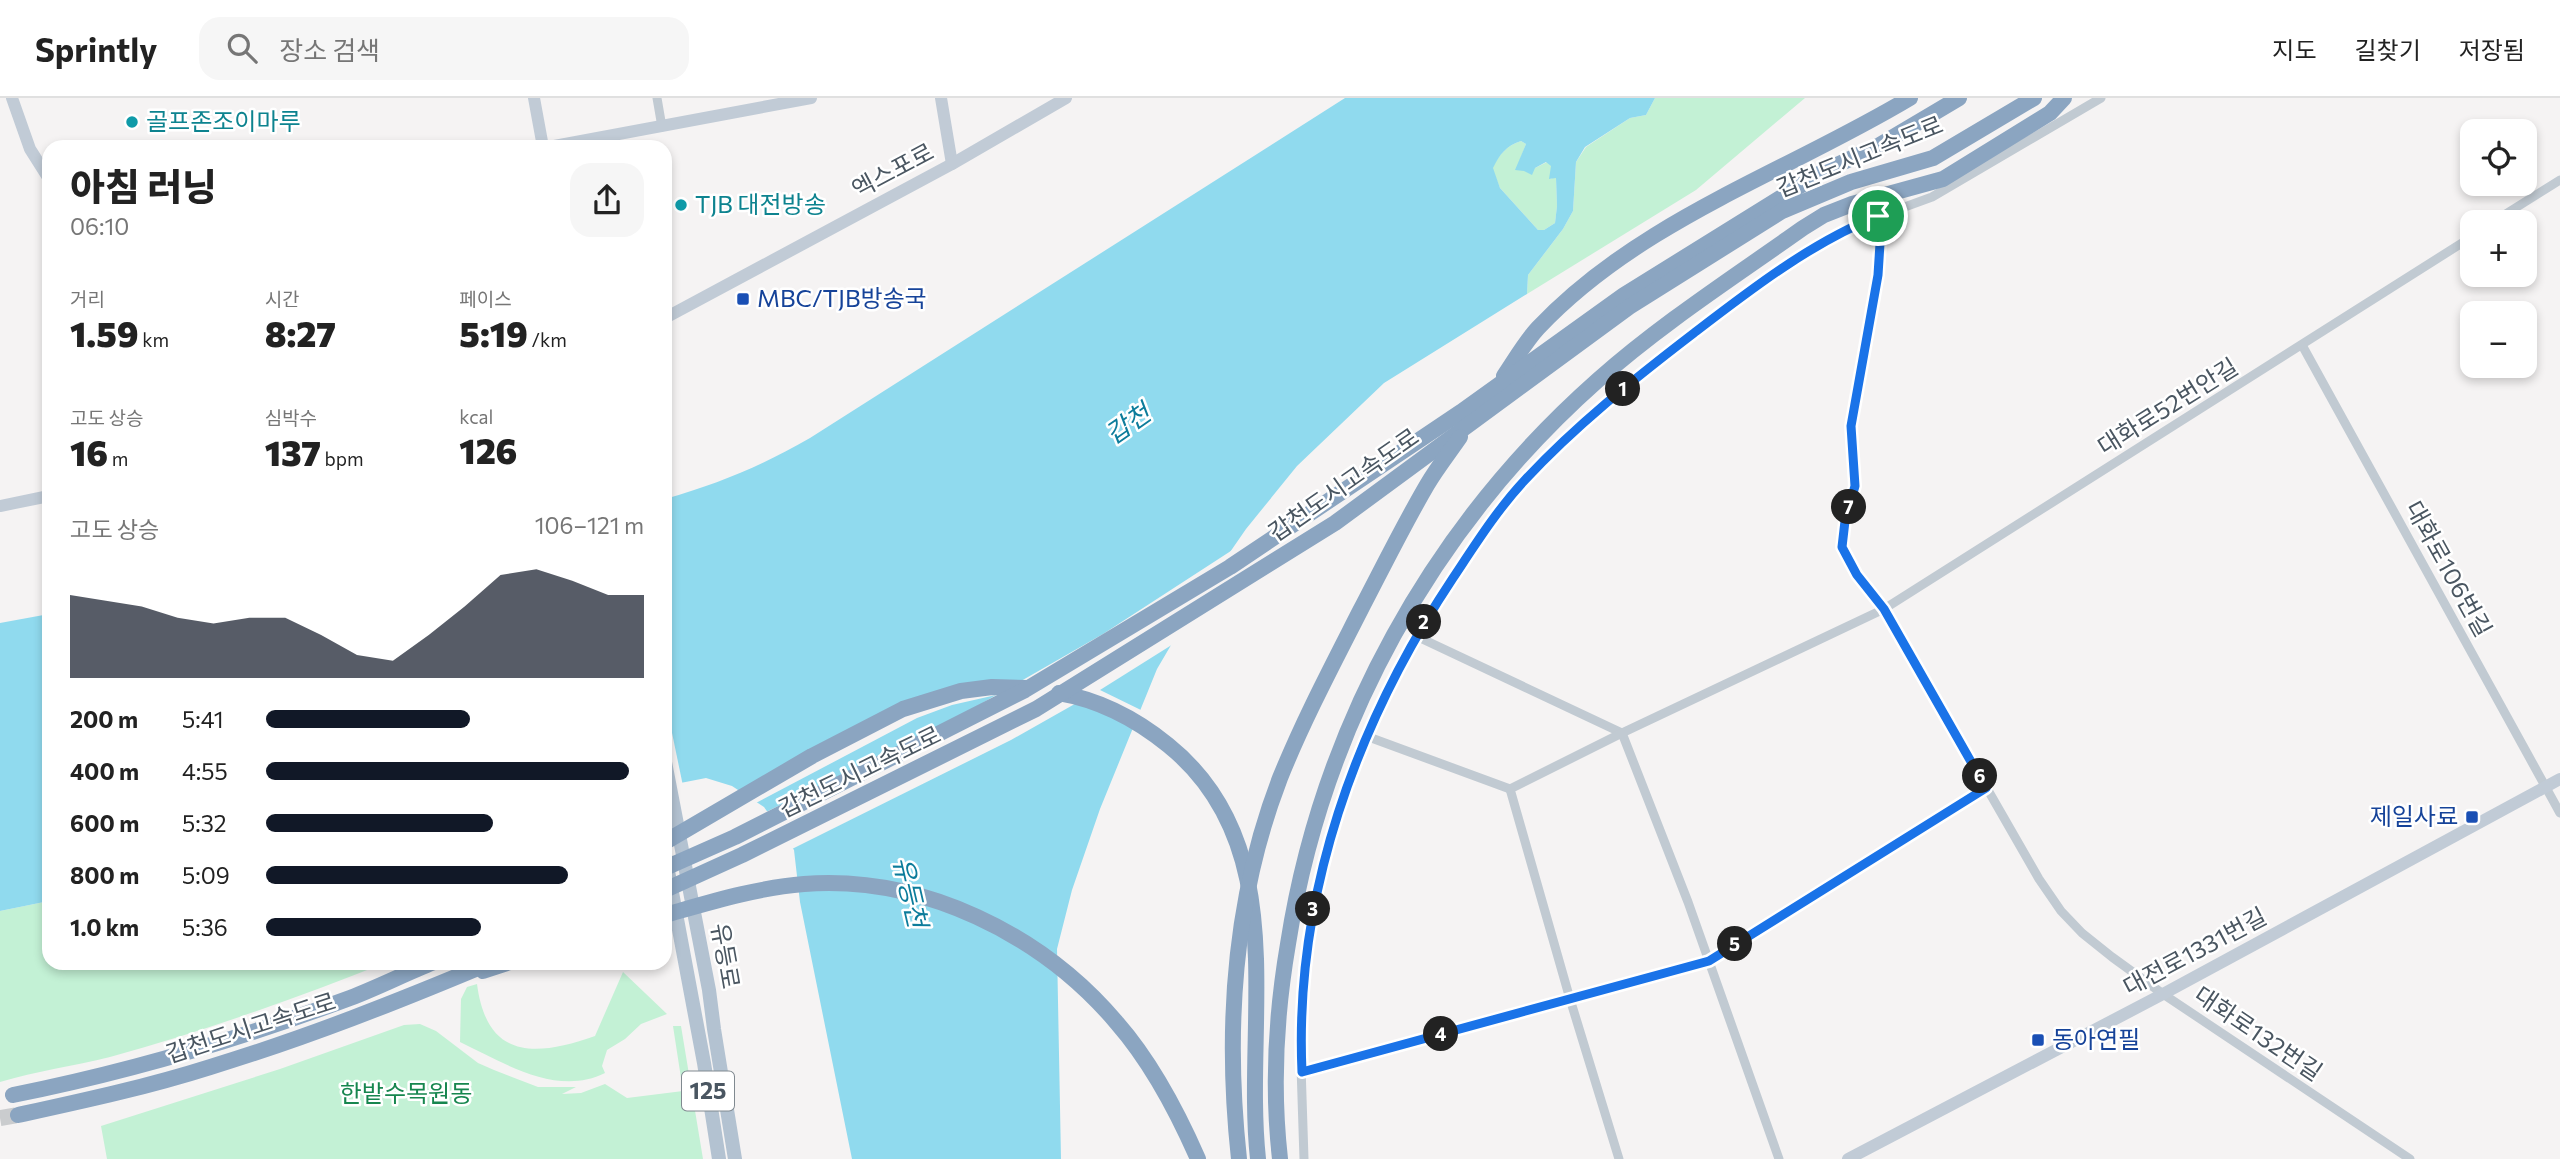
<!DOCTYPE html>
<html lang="ko">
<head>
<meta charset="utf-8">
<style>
  :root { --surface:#fff; --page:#f6f6f6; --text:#222; --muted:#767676; --line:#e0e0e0; --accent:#111827 }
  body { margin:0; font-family:Commissioner,"Noto Sans KR",sans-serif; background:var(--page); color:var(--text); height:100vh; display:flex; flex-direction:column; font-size:26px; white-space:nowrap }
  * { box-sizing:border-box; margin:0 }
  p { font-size:23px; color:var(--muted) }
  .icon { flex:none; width:38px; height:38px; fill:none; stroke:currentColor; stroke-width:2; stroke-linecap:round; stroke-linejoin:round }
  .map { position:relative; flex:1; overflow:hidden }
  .details { position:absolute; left:42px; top:42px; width:630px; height:830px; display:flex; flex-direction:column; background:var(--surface); border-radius:21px; box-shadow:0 4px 10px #0003 }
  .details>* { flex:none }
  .tools { position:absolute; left:2460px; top:21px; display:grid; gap:14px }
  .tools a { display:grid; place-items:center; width:77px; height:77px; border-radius:14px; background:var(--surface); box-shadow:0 4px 10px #0003; font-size:35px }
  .pin { position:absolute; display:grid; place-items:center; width:60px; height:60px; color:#fff; margin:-30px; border:4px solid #fff; border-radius:50%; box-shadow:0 2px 7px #0007 }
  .km { position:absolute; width:35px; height:35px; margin:-18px; border-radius:50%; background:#222; color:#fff; font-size:19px; line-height:35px; text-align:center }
  .round { display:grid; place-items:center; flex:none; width:74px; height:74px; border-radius:21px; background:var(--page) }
  .overview { display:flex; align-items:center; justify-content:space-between; height:119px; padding:0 28px }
  h1 { font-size:38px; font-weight:800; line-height:52px }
  .metrics { display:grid; grid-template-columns:repeat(3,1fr); gap:10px; height:119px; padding:7px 28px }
  .metrics div { display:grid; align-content:center }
  .metrics b { font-size:35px; font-weight:800 }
  .metrics small { font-size:19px; font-weight:400 }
  .metrics p { font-size:19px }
  .chart { height:196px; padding:14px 28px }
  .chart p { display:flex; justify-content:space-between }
  .chart svg { width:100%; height:126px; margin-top:7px; fill:var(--accent); opacity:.7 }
  ul { padding:0 28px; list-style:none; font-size:23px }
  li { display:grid; grid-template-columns:112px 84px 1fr; align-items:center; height:52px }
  li i { height:18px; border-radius:9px; background:var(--accent) }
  header { display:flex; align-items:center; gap:42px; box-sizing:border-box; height:98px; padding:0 35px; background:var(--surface); border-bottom:2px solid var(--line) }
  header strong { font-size:33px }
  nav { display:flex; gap:38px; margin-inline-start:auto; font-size:24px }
  .search { width:490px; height:63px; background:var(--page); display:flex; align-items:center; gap:18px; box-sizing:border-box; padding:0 24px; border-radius:21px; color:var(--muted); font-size:26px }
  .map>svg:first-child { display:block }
</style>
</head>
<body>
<header>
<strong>Sprintly</strong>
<div class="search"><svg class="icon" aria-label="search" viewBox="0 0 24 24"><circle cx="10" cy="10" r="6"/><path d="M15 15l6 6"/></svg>장소 검색</div>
<nav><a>지도</a><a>길찾기</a><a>저장됨</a></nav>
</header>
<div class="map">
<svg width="2560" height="1061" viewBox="0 0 2560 1061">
  <rect width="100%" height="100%" fill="#f5f3f3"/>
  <g fill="#c3f1d5">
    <path d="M1655 0H1805L1696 92 1527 196 1528 177 1563 131 1573 113 1576 64 1586 49 1630 20 1646 17Z"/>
    <path d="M1521 43 1526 46 1516 72 1535 70 1547 64 1552 68 1550 81 1556 79 1557 108 1555 125 1544 132H1538L1500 90 1492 70C1500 56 1506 48 1521 43Z"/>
    <path d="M49 803V864L385 865C295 901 204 933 110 959 74 968 36 973 0 984V813Z"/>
    <path d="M623 874 667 916 641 926 625 941 607 952 602 968 605 975C557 999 504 965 460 944L461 901 467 889 477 886C487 962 535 959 595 938Z"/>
    <path d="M420 926 436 933 478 965 494 972 538 989H576L562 996 581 995 605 986 627 1000 683 993 673 928H681L703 1061H107L101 1028 280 971 404 927Z"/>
  </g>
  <g fill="#90daee" fill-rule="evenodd">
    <path d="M1345 0H1655L1646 17 1630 20 1585 49 1576 64 1573 113 1563 131 1528 177 1527 196 1384 285 1297 368 1246 431 1201 496 1157 571 1100 711 1072 792 1057 851 1061 1061H852L800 804 794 752 764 709 732 688 706 680 665 688V401C720 385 759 369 810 340ZM1521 43 1526 46 1515 72 1524 73 1532 77 1535 70 1546 64 1551 68 1549 81 1556 80 1557 108 1555 125 1544 132H1538L1500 90 1493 70C1500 56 1506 48 1521 43Z"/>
    <path d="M49 516V803L0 813V525Z"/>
  </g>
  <g fill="#f5f3f3">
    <path d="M1237 449 1204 498 1178 543 1100 592 1143 613 1136 629 1080 603 1011 642 790 752 764 715 964 616 996 597 952 607 917 620 754 706 740 697 905 610 1021 583 1103 536Z"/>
    <path d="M665 601 683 688 665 692Z"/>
  </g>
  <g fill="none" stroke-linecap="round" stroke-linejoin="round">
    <path stroke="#caccce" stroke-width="16" stroke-dasharray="16 8" stroke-linecap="butt" d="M0 1020 18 1017"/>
    <g stroke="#c1cad2" stroke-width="9">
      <path d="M657 0 662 29"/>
      <path d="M1878 118 1881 130 1878 177 1851 328 1855 388 1845 423 1842 449 1857 477 1884 511 2039 781 2061 813 2082 835 2112 859 2163 896 2410 1061"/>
      <path d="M2493 124 2560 82"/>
      <path d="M2302 247 2560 715"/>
      <path d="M1416 538 1622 635 1688 804 1779 1061"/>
      <path d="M1366 638 1510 691"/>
      <path d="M1302 974 1709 863 1986 690"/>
      <path d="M1304 1061 1300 937 1305 870 1315 798 1337 713 1366 638 1392 582 1428 517 1481 438 1523 384 1590 318 1733 205 1816 148 1850 129 1932 99 2101 0"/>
      <path d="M1619 1061 1570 901 1510 691 1622 635 1884 511 2473 138"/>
    </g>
    <g stroke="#c1cbd6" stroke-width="12">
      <path d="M12 0 30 51 49 81"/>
      <path d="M534 0 543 49"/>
      <path d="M941 0 952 66"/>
      <path d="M549 49 811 0"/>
      <path d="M665 220 952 66 1066 0"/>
      <path d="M0 408 49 398"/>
      <path d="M1848 1061 2163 896 2560 681"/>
    </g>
    <g stroke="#b3c2d1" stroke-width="14">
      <path d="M665 664 709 892 714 931 735 1061"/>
      <path d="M665 757 704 965 719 1061"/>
    </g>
    <g stroke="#8ba5c1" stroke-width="16">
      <path d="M1504 278C1515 262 1525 244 1538 230 1640 122 1785 75 1910 0"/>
      <path d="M1059 595C1100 602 1136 621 1168 647 1295 749 1243 922 1258 1061"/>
      <path d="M665 744 812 658 903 611 961 593 992 589 1027 590"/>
      <path d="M665 770 735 739 1025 592 1230 469 1461 314 1624 197 1824 73 1880 47 1959 0"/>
      <path d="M665 792 742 757 1036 611 1335 425 1629 209 1782 113 1851 84 1933 60 2034 0"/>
      <path d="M665 817C711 804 756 790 804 786 922 777 1042 836 1117 925 1152 965 1177 1013 1198 1061"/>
      <path d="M483 873 510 864"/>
      <path d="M13 997C128 974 240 941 350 900 379 889 406 875 434 864"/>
      <path d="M18 1017C82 1003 147 989 210 969 306 940 399 903 492 864"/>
      <path d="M1239 1061C1225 932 1233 802 1280 680 1303 623 1332 568 1360 513 1382 471 1403 428 1427 387 1437 370 1449 355 1460 339"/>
      <path d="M1280 1061C1272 990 1276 916 1288 846 1322 628 1433 428 1598 282 1661 226 1734 179 1803 130L1824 117 1852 106 1943 81 2050 15 2064 0"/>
    </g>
  </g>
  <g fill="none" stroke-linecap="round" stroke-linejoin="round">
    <defs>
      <path id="route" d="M1878 118 1881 130 1878 177 1851 328 1855 388 1845 423 1842 449 1857 477 1884 511 1986 690 1709 863 1302 974C1294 797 1356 626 1453 480 1475 447 1497 412 1524 383 1575 328 1634 281 1694 235 1750 192 1812 144 1878 118Z"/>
    </defs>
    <use href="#route" stroke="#fff" stroke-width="14"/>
    <use href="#route" stroke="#1a73e8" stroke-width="9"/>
  </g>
  <g fill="#0f9aa8" stroke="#fff" stroke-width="2.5">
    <circle cx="132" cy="24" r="7"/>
    <circle cx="681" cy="107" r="7"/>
  </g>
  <g fill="#1a4fb4" stroke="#fff" stroke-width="2.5">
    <rect x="736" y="194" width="14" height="14" rx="3.5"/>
    <rect x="2465" y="712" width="14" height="14" rx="3.5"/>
    <rect x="2031" y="935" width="14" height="14" rx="3.5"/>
  </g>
  <g text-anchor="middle" stroke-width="5" stroke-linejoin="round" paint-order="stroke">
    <rect fill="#fff" stroke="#808990" stroke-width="2" x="682" y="973.5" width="52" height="39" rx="5"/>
    <g font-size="23" font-weight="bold" fill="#4a5661">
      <text x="708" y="1001">125</text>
    </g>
    <g font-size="24" fill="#0d838f" stroke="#fff" text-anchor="start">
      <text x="146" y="32">골프존조이마루</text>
      <text x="695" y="115">TJB 대전방송</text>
    </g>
    <g font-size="24" fill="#4a5661" stroke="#fff">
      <text transform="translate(1860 59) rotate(-22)" y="8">갑천도시고속도로</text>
      <text transform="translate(893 73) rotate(-28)" y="8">엑스포로</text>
      <text transform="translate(2168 309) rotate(-32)" y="8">대화로52번안길</text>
      <text transform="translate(1344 387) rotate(-35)" y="8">갑천도시고속도로</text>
      <text transform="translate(2448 471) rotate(61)" y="8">대화로106번길</text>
      <text transform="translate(860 674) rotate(-26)" y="8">갑천도시고속도로</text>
      <text transform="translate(2195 854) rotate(-28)" y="8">대전로1331번길</text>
      <text transform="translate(725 858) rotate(80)" y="8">유등로</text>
      <text transform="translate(251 930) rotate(-18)" y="8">갑천도시고속도로</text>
      <text transform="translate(2258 936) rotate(34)" y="8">대화로132번길</text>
    </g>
    <g font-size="24" fill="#164399" stroke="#fff" text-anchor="start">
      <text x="757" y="209">MBC/TJB방송국</text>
      <text x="2458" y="727" text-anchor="end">제일사료</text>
      <text x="2052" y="950">동아연필</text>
    </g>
    <g font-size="24" fill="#17864f" stroke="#fff">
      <text x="406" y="1004">한밭수목원동</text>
    </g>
    <g font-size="26" font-style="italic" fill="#0c7c9b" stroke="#fff">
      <text transform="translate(1128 326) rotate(-35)" y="9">갑천</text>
      <text transform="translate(910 794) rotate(77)" y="9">유등천</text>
    </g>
  </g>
</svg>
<div class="tools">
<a><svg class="icon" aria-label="locate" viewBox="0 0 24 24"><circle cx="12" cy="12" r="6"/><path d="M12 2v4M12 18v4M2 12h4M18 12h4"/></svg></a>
<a>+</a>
<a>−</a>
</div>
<div class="pin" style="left:1878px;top:118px;background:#1e9e55"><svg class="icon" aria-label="arrive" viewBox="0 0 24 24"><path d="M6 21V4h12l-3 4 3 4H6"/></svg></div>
<b class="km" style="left:1623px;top:291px">1</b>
<b class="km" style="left:1424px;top:524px">2</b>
<b class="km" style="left:1313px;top:811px">3</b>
<b class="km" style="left:1441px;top:936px">4</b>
<b class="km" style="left:1735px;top:846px">5</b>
<b class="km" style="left:1980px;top:678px">6</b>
<b class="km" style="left:1849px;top:409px">7</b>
<section class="details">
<div class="overview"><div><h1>아침 러닝</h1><p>06:10</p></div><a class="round"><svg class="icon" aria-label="share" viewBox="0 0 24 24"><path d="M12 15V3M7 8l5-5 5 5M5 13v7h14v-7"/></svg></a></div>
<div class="metrics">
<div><p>거리</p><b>1.59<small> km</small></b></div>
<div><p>시간</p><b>8:27</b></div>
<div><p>페이스</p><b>5:19<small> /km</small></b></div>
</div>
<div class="metrics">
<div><p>고도 상승</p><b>16<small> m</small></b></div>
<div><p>심박수</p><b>137<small> bpm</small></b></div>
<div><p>kcal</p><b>126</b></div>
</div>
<div class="chart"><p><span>고도 상승</span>106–121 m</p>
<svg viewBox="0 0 160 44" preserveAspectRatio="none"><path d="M0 44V15L10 17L20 19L30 23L40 25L50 23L60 23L70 29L80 36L90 38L100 29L110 19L120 8L130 6L140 10L150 15L160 15V44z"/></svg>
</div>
<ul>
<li><b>200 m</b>5:41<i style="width:54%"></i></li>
<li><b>400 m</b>4:55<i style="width:96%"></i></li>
<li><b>600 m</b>5:32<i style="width:60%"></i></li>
<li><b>800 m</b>5:09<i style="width:80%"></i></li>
<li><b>1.0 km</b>5:36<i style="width:57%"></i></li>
</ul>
</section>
</div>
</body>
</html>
